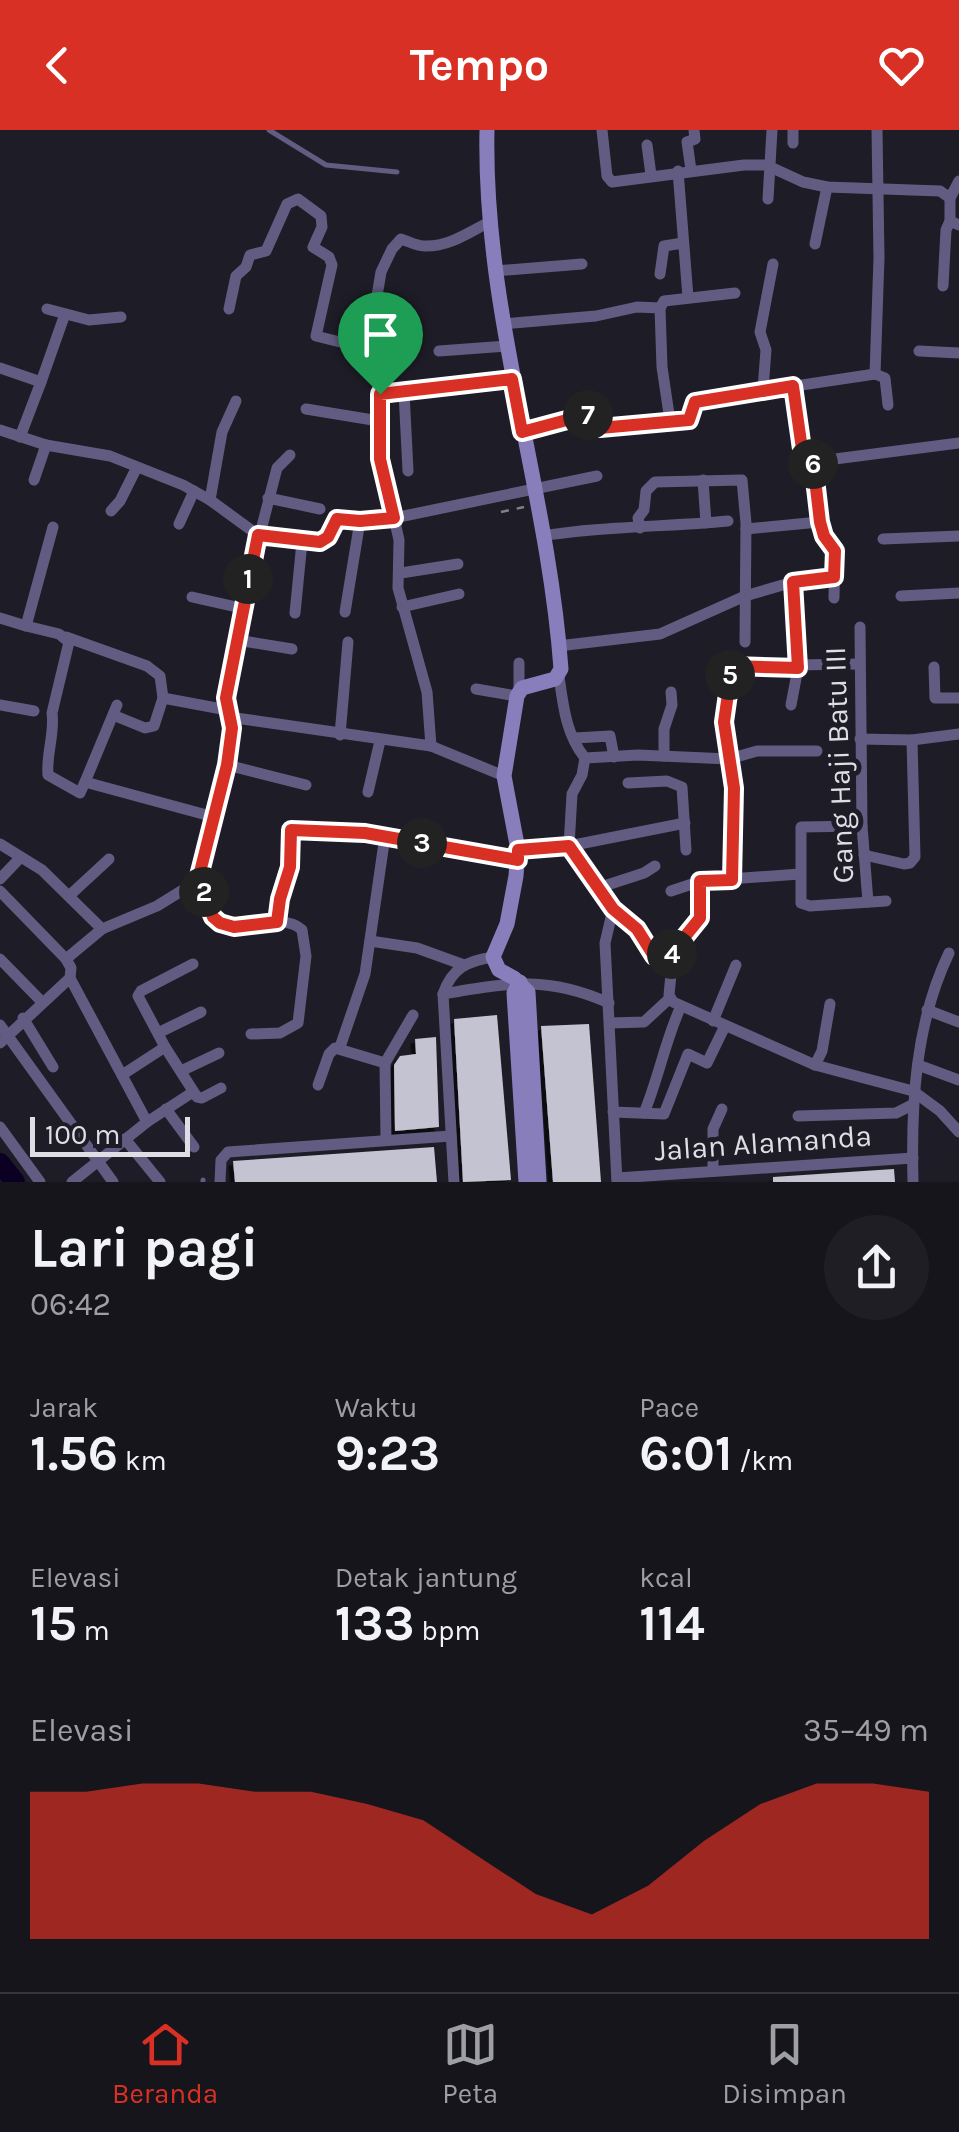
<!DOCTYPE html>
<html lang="id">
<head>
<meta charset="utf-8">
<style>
  :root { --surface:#16151c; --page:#1f1e25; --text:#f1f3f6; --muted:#9e9fa3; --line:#35343b; --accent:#d93025 }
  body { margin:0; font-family:Karla,sans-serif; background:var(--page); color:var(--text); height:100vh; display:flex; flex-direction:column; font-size:38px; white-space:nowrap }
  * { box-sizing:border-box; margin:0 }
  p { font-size:32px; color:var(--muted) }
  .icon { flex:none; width:55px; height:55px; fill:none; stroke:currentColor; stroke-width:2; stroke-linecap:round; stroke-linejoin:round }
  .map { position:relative; height:1052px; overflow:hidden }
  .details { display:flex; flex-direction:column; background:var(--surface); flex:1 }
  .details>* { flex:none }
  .scale { position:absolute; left:30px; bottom:25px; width:160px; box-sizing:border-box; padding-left:10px; border:5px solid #dfdee5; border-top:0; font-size:28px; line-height:35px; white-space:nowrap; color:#dfdee5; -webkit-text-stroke:8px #1e1c26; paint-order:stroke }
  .pin { position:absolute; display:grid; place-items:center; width:85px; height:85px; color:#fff; margin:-102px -42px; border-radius:50% 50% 50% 0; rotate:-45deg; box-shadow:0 0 10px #0007 }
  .pin .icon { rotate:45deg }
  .km { position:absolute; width:50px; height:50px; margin:-25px; border-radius:50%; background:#222; color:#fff; font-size:28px; line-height:50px; text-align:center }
  .round { display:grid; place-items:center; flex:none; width:105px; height:105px; border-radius:52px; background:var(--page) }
  .headline { display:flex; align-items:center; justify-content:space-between; height:170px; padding:0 30px }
  h1 { font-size:55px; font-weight:700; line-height:75px }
  .metrics { display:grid; grid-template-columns:repeat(3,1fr); gap:15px; height:170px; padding:10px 30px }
  .metrics div { display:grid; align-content:center }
  .metrics b { font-size:50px; font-weight:700 }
  .metrics small { font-size:28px; font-weight:400 }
  .metrics p { font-size:28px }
  .chart { height:280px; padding:20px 30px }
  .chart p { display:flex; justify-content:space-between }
  .chart svg { width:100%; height:180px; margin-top:10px; fill:var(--accent); opacity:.7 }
  header { display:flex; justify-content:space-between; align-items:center; height:130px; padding:0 30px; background:var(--accent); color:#fff; font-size:45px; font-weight:700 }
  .dock { display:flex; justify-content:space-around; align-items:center; height:140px; border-top:2px solid var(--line); background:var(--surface); font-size:28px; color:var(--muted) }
  .dock a { display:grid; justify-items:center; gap:5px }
  .dock .active { color:var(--accent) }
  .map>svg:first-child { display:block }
</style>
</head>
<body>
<header><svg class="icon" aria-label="back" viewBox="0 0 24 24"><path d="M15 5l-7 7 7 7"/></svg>Tempo<svg class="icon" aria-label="heart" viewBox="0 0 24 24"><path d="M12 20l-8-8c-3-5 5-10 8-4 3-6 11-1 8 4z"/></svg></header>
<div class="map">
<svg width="959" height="1052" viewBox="0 0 959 1052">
  <defs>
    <filter id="shadow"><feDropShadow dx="-4.5" dy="4.5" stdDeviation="0" flood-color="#0009"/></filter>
  </defs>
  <rect width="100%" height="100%" fill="#1e1c26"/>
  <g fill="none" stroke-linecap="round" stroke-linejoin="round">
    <path stroke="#0b0024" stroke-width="20" d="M0 1033 15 1052"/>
  </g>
  <g fill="#c4c3d1" filter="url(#shadow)">
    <path d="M497 885 511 1050 463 1052 454 889Z"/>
    <path d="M589 894 601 1052H553L541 896Z"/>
    <path d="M436 907 439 997 395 1001 394 935 400 926 416 924 415 909Z"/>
    <path d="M434 1017 437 1052H235L233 1031Z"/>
    <path d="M894 1039 895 1052H773V1047Z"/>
  </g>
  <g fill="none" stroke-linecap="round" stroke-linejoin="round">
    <path stroke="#828089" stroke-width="2.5" stroke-dasharray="8 8" stroke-linecap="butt" d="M501 382 524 377"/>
    <g stroke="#625c82" stroke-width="5">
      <path d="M269 0 326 35 397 42"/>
      <path d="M203 1052V1050"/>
    </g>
    <g stroke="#625c82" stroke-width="11">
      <path d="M602 0 607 46 612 52 744 35H766L803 52 827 57 940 61 950 68V91L959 95"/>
      <path d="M793 13V0"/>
      <path d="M647 15 651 45"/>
      <path d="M691 40 687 12 695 9 694 0"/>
      <path d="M678 41 688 167"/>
      <path d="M950 68 959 51"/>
      <path d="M768 69 772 0"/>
      <path d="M815 114 827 57"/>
      <path d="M495 141 582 134"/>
      <path d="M660 144 664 116 683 113"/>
      <path d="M943 156 946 100 950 91"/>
      <path d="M660 178 662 237 670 291"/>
      <path d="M47 179 89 190 121 187"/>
      <path d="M229 179 236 146 246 137 250 125 266 121 287 74 298 69 321 86 322 97 313 117 329 127 332 135 316 206 376 221"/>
      <path d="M503 194 596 186 637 177 660 178 664 171 735 163"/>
      <path d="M439 221 507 216"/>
      <path d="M919 221 959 223"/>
      <path d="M0 238 41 252 20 307"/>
      <path d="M875 244 879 128 877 0"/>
      <path d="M875 244 885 248 888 275"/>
      <path d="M41 252 65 184"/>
      <path d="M793 256 804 333 959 313"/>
      <path d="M763 259 766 220 760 202 773 134"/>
      <path d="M404 262 408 341"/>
      <path d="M380 264 512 249"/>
      <path d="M306 279 379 291"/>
      <path d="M0 300 46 315 110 326 183 355 210 370 258 405"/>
      <path d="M523 302 593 283 597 285 601 298 689 290 695 271 875 244"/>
      <path d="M813 332C817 369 815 390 835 421L834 468"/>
      <path d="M34 350 46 315"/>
      <path d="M703 350 706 393"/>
      <path d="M268 368 320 379"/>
      <path d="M210 370 222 302 236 271"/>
      <path d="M111 381 120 371 136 339"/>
      <path d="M179 394 194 361"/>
      <path d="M53 397 26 496 59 504 69 512 52 583C55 603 46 624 48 645L80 663 85 652 214 687"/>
      <path d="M640 398 638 388 644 380 646 361 655 352 742 350 746 393 745 512"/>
      <path d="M746 399 819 392"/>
      <path d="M258 405 319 412 326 409 337 389 360 391 394 388 597 346"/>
      <path d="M542 406C603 396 666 397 728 391"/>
      <path d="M883 409 959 406"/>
      <path d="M401 443 458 434"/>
      <path d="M901 466 959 463"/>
      <path d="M192 467 241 478"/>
      <path d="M402 477 459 464"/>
      <path d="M345 482 360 391"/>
      <path d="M295 483 302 412"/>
      <path d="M0 488 26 496"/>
      <path d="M860 497 862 696 868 772"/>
      <path d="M66 507 147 536 160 546 163 568 154 596 145 598 113 585"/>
      <path d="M237 510 292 519"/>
      <path d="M558 516 660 504 745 466 793 452 834 447"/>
      <path d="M519 533V560"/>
      <path d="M934 537 935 568H959"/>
      <path d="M559 546C563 575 566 605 585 628"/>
      <path d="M476 559 517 566"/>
      <path d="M163 568 227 580"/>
      <path d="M0 575 34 581"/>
      <path d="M791 575 798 538 793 452"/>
      <path d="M229 587 431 616 504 646"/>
      <path d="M340 605 348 512"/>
      <path d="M575 608 610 606 614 627"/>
      <path d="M860 609 912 610 959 604"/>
      <path d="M431 616 427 562 398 458 399 410 379 321 376 172 381 142 392 119 401 109C408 111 416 116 424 116 448 117 468 103 489 92"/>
      <path d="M664 626V599L672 575 671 562"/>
      <path d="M585 628 638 625 729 629 757 621H817"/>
      <path d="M227 635 306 655"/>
      <path d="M85 652 117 575"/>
      <path d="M628 653 667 651 682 657 686 720"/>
      <path d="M368 662 380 611"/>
      <path d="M862 696 801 697V773L810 776 886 771"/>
      <path d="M0 714 42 740 102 799"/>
      <path d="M569 716 613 779 642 804 649 820 672 834 669 865 673 872 815 935 913 961 940 981 959 1002"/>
      <path d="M569 716 572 664 582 645 585 628"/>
      <path d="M518 720 569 716 685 693"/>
      <path d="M864 725 904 734 910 733 915 727 912 610"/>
      <path d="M0 749 20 728"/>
      <path d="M199 750C204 762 207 779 215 788 236 813 280 778 302 800L306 826 298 893 280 903 251 904"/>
      <path d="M732 750 734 658 732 639 724 612V593L732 536 859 534"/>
      <path d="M601 757 644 743 655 736"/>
      <path d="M0 761 66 829 71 838 70 848 0 913"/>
      <path d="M671 761 701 751 800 744"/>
      <path d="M70 765 109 729"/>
      <path d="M613 779 605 813 617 1052"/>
      <path d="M277 793 280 769 290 737 291 700 365 703 518 731"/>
      <path d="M370 811 417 818 464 835"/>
      <path d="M0 829 42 872"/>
      <path d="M66 829 102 799 157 776 199 750 232 607 227 567 241 478 277 338 290 325"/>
      <path d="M666 830 699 788 701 751"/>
      <path d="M70 848 147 992 72 1052"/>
      <path d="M443 864C508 853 547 845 609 873"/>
      <path d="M927 880 959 892"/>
      <path d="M23 888 53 937"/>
      <path d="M713 891 736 835"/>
      <path d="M610 893 644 892 670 868"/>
      <path d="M0 895 113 1052"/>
      <path d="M158 903 201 882"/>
      <path d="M165 917 138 866 141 861 193 834"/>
      <path d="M340 917 365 844 385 706"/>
      <path d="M815 935 822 921 830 874"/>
      <path d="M918 935 959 950"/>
      <path d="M181 941 219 923"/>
      <path d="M122 945 165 917 197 967 202 968 221 958"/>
      <path d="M318 955 329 924 335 918 385 933"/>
      <path d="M166 979 194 1017"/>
      <path d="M613 982 664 984 688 924 707 933 725 896"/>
      <path d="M644 983C659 947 665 911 681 876"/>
      <path d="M798 986 896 983 912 975"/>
      <path d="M147 992 193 962"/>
      <path d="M0 997 40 1052"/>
      <path d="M125 1009 160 1052"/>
      <path d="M386 1010 385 933 413 885"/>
      <path d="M713 1041V999L722 979"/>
      <path d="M617 1048 913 1028"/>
      <path d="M220 1052 221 1030 228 1022 451 1006"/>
      <path d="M454 1052 443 864C452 838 467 831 493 827"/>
      <path d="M913 1052C911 974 915 894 949 823"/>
    </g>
    <g stroke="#897ebc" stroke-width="15">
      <path d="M487 0C483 183 548 358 561 539L555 549 522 558 517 566 504 646 518 720 516 746 507 794 493 827 499 840 514 848 528 862 539 1052"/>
      <path d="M520 852 514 863 526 1052"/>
    </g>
  </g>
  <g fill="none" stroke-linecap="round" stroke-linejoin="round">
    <defs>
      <path id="route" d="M512 249 522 302 593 283 597 284 600 298 689 290 695 272 793 256 804 333 813 332 820 392 824 406 835 421 834 447 793 452 798 538 732 536 724 592 734 658 732 750 700 751V788L666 830 654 826 637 799 613 779 569 716 518 720V730L365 703 291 700 290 737 280 769 277 792 234 797 220 793 213 787 198 750 227 635 232 598 226 568 258 405 320 412 328 407 337 389 360 391 394 388 380 329V264Z"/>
    </defs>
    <use href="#route" stroke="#fff" stroke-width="20"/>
    <use href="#route" stroke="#d93025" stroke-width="12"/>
  </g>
  <g text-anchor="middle" stroke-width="10" stroke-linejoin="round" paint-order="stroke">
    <g font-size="30" fill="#dfdee5" stroke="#1e1c26">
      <text transform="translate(839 635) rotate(-92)" y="10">Gang Haji Batu III</text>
      <text transform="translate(763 1013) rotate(-4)" y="10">Jalan Alamanda</text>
    </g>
  </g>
</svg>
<div class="scale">100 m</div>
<div class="pin" style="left:380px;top:264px;background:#1e9e55"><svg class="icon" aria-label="arrive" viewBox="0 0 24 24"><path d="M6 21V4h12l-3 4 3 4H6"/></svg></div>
<b class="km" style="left:248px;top:449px">1</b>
<b class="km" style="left:204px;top:762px">2</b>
<b class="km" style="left:422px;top:713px">3</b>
<b class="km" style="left:672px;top:824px">4</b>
<b class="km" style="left:730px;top:545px">5</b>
<b class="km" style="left:813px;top:334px">6</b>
<b class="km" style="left:588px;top:285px">7</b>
</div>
<section class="details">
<div class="headline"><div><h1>Lari pagi</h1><p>06:42</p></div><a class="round"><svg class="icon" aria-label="share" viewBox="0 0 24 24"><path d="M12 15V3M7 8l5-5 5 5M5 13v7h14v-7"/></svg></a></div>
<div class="metrics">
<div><p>Jarak</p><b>1.56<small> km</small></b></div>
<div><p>Waktu</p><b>9:23</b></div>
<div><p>Pace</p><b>6:01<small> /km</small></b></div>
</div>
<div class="metrics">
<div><p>Elevasi</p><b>15<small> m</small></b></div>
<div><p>Detak jantung</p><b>133<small> bpm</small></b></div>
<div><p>kcal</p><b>114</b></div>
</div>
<div class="chart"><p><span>Elevasi</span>35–49 m</p>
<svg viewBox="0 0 160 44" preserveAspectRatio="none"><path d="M0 44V8L10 8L20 6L30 6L40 8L50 8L60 11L70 15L80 24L90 33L100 38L110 31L120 20L130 11L140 6L150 6L160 8V44z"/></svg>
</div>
</section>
<nav class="dock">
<a class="active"><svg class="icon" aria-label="home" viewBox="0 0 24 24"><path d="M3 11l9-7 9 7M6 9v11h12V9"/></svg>Beranda</a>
<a><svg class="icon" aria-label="map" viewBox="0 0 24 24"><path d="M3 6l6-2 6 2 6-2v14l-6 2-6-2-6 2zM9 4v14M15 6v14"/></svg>Peta</a>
<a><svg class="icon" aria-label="saved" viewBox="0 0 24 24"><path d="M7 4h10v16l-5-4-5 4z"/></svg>Disimpan</a>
</nav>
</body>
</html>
